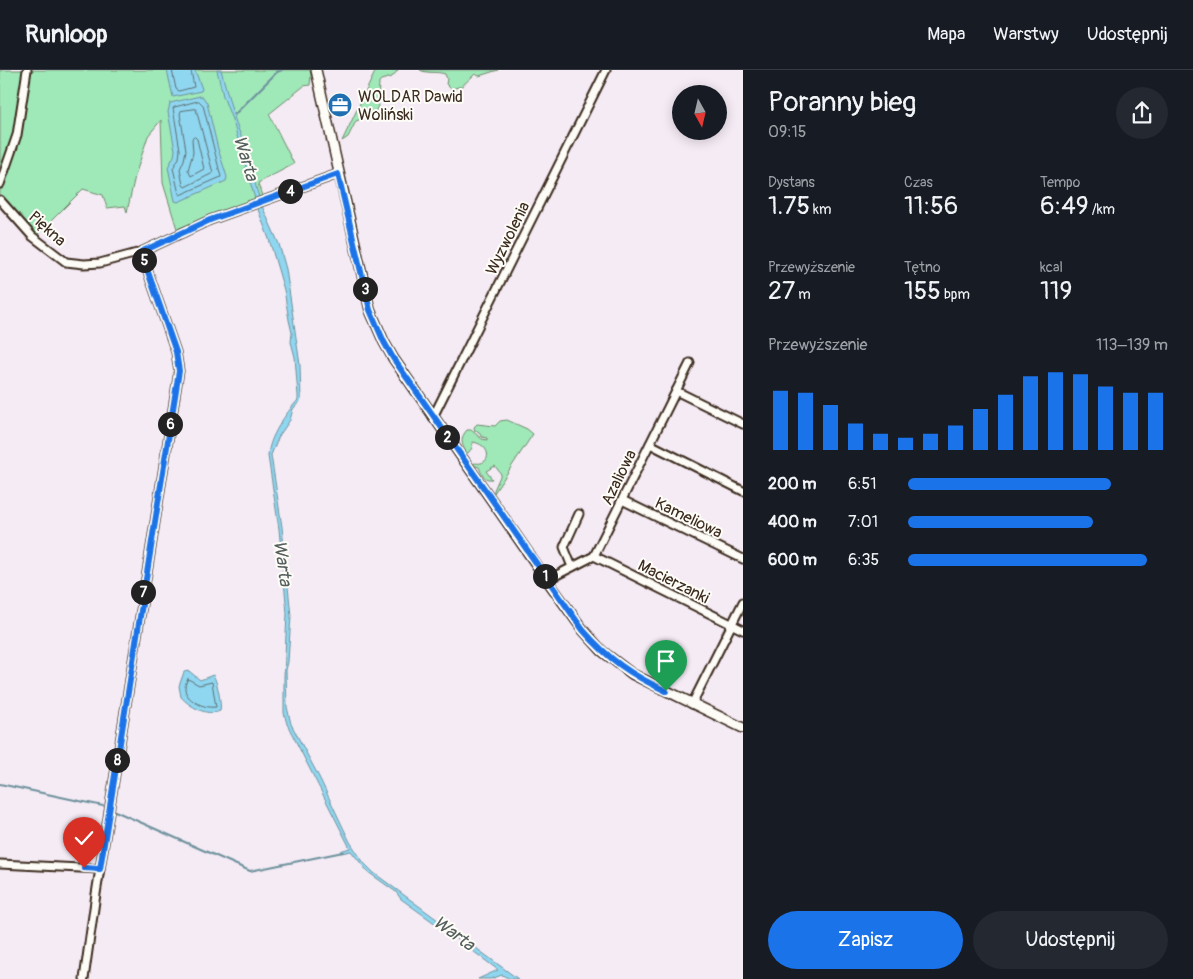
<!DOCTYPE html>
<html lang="pl">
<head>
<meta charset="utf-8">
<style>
  :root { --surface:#171b24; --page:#242831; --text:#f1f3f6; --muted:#9ea1a6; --line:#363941; --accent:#1a73e8 }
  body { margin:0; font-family:Pangolin,sans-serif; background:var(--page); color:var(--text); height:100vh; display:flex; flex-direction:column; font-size:19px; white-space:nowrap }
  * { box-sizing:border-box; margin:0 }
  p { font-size:16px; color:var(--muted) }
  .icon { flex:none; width:28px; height:28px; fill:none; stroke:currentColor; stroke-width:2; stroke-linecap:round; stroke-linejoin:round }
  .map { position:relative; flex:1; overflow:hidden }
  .side { display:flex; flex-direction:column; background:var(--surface); width:450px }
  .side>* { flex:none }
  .needle { width:32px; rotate:172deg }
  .tools { position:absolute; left:672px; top:15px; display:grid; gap:10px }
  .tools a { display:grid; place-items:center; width:55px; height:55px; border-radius:50%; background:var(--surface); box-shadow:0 2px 12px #0003; font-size:25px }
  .pin { position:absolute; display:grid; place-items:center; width:42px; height:42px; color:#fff; margin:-51px -21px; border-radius:50% 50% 50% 0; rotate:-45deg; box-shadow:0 0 5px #0007 }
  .pin .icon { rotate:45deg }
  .km { position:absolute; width:25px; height:25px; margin:-12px; border-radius:50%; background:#222; color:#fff; font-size:14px; line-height:25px; text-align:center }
  .round { display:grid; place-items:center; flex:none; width:52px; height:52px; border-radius:26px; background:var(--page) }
  .overview { display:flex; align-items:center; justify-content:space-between; height:85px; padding:0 25px }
  h1 { font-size:28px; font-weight:600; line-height:38px }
  .stats { display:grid; grid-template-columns:repeat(3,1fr); gap:8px; height:85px; padding:5px 25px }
  .stats div { display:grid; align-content:center }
  .stats b { font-size:25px; font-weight:600 }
  .stats small { font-size:14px; font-weight:400 }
  .stats p { font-size:14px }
  .chart { height:140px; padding:10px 25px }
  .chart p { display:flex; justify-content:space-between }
  .chart svg { width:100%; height:90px; margin-top:5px; stroke:var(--accent); stroke-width:6 }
  .primary-button { display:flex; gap:10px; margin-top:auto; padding:10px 25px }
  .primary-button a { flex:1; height:58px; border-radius:30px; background:var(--accent); color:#fff; font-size:20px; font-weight:600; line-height:58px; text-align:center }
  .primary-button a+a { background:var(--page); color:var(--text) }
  ul { padding:0 25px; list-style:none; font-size:16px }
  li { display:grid; grid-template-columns:80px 60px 1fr; align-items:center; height:38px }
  li i { height:12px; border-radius:6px; background:var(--accent) }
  header { display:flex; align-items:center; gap:30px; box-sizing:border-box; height:70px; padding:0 25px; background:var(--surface); border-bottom:1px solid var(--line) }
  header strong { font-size:24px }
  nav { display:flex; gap:28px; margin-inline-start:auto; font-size:18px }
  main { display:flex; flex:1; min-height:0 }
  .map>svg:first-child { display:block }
</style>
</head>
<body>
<header>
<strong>Runloop</strong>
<nav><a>Mapa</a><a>Warstwy</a><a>Udostępnij</a></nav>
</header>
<main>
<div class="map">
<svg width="743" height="909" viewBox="0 0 743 909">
  <rect width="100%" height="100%" fill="#f5ebf5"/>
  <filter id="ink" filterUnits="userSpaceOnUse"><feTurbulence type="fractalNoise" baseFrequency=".02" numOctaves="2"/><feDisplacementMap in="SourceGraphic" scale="10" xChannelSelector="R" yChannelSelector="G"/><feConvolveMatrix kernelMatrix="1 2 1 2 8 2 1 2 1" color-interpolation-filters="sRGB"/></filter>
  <g filter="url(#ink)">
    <g fill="#9fe8b8" stroke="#6d896b">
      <path d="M0 0H310L311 5 310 15 304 16 269 44 294 94 258 113 262 126 177 159 163 113 161 50 148 66 135 106 127 142 125 136 107 138 103 125 83 119 37 165 0 126Z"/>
      <path d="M376 0H398L392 7 381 10 379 12 378 36 374 44 356 51 348 67 342 71Z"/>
      <path d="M420 0H498L479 6 475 4 462 16 451 19 446 14 447 9 445 4C436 1 428 4 420 0Z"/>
      <path d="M507 350 527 359 533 364 494 423V420L501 404 495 396 486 401 492 409C484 410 482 405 479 397L472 395 475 393C492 396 492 375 473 372L472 378 468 383 466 382C461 373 460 368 467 360H471L482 369 487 370V368L482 367 478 361H475L474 357 477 354 495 356 500 351Z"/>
    </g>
    <g fill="#8fd6f0" stroke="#6d919c">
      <path d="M167 0H195L202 19 201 21 173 27Z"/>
      <path d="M217 0H221L233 44H236L234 47 243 72 259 127 255 129 234 55 223 26Z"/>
      <path d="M200 26 203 27 207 33 218 79 227 107 226 111 178 132 175 131 168 97 174 86 175 80 168 42 170 33Z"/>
      <path d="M262 136 279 174 286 199 300 295 301 330 293 339 290 350 279 366 271 385 282 457 291 546 288 592 286 600 287 637 291 654 319 707 350 772 364 793 374 803 518 909H510L502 905 491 909H478L498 900 461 872 401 829 396 822 368 802 351 781 341 783 340 781 350 778 287 654 284 643V607L287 543 279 459 268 386C269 367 286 343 298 330V326L295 287 291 272 292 263 289 250 284 220 269 169 257 137Z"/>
      <path d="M189 601 200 610 213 605C217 610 222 635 220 641 207 647 189 636 181 627L179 616 184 602Z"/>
    </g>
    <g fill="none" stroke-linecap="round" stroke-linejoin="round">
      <g stroke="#5d6f72" stroke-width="1">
        <path d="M172 0 176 19 179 21 194 17 191 0"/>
        <path d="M199 31 203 35 221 107 180 125 179 124 173 98 179 88 180 80 173 38 175 37Z"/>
        <path d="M196 39 213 103 185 117 183 115 180 99 184 90 186 80 180 44 181 41Z"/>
        <path d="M195 67 197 69 204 99 191 106 188 100 193 83 192 69Z"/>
        <path d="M188 609 199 615 212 612 216 637C201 639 176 626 188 609Z"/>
      </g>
      <g stroke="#6d919c" stroke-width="2">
        <path d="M235 44 277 2 282 0"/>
        <path d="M0 714 103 736"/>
        <path d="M115 741 250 801 343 782"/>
      </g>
      <defs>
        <g id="minor">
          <path d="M0 114 17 65 27 0"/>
          <path d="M0 130 32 166 66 192 84 194 100 193 141 182 210 150 338 104"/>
          <path d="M676 321 743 354"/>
          <path d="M433 347 606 0"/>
          <path d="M650 374 743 421"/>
          <path d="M622 430 743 489"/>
          <path d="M594 486 743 560"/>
          <path d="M572 497 564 477 579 444"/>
          <path d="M547 510 594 486 690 293"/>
          <path d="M692 634 743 532"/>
          <path d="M0 794 100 799"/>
          <path d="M84 909 96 824 179 301 176 282 141 182"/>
        </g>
        <path id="tertiary" d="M316 0 370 240 384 272 393 288 547 510 583 560 602 581 632 604 743 658"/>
      </defs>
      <use href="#minor" stroke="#3b2a1e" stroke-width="11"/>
      <use href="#tertiary" stroke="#3b2a1e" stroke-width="12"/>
      <use href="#minor" stroke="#fdfcf7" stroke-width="7"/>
      <use href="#tertiary" stroke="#fdfcf7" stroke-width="9"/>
    </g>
  </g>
  <g fill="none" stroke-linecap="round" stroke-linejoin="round" filter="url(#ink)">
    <defs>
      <path id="route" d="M84 798 100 799 179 301 176 282 141 182 210 150 338 104 370 240 384 272 393 288 583 560C608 589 631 605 666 621"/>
    </defs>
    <use href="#route" stroke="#fff" stroke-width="10"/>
    <use href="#route" stroke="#1a73e8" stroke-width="6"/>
  </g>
  <defs>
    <symbol id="office-disc" viewBox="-11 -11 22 22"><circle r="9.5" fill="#1f6fb2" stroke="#fdfcf7"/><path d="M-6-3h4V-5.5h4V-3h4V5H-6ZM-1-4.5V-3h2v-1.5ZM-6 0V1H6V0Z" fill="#fff"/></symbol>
  </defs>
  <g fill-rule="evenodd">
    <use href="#office-disc" x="326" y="21" width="28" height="28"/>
  </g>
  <g text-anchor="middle" stroke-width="4" stroke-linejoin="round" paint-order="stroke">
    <g font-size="16" fill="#3b2a1e" stroke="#fdfcf7" text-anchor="start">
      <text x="358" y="32">WOLDAR Dawid<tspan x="358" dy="18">Woliński</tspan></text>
    </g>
    <g font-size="16" fill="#3b2a1e" stroke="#fdfcf7">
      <text transform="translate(48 158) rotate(42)" y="6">Piękna</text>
      <text transform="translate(507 168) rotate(-64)" y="6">Wyzwolenia</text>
      <text transform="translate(618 407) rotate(-64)" y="6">Azaliowa</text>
      <text transform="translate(689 447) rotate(26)" y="6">Kameliowa</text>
      <text transform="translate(674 511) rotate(27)" y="6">Macierzanki</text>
    </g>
    <g font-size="18" font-style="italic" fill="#545e5d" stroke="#fdfcf7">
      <text transform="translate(246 88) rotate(73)" y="6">Warta</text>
      <text transform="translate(283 493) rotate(82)" y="6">Warta</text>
      <text transform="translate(454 863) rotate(36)" y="6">Warta</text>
    </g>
  </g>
</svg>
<div class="tools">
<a><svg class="needle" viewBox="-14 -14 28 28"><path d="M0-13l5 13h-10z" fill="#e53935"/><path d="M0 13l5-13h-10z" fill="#9ea1a6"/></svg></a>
</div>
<div class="pin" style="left:666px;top:621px;background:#1e9e55"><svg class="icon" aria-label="arrive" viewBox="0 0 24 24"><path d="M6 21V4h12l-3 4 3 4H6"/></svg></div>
<div class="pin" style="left:84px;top:798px;background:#d93025"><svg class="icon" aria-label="check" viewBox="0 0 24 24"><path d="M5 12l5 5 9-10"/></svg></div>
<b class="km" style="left:545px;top:506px">1</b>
<b class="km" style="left:447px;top:367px">2</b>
<b class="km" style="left:365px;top:219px">3</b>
<b class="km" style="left:290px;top:121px">4</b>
<b class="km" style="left:144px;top:190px">5</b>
<b class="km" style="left:170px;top:354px">6</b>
<b class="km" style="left:143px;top:522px">7</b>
<b class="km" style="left:117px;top:690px">8</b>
</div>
<section class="side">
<div class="overview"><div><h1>Poranny bieg</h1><p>09:15</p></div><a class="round"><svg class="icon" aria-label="share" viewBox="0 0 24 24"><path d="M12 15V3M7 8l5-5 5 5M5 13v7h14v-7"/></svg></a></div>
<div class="stats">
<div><p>Dystans</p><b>1.75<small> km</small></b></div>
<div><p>Czas</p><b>11:56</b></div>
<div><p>Tempo</p><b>6:49<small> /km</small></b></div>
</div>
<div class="stats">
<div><p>Przewyższenie</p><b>27<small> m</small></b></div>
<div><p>Tętno</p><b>155<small> bpm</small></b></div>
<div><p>kcal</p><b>119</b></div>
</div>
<div class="chart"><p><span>Przewyższenie</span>113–139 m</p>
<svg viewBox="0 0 160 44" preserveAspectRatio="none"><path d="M5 44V15M15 44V16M25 44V22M35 44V31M45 44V36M55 44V38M65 44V36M75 44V32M85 44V24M95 44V17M105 44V8M115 44V6M125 44V7M135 44V13M145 44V16M155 44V16"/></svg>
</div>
<ul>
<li><b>200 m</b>6:51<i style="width:78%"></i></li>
<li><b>400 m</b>7:01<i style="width:71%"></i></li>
<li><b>600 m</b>6:35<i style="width:92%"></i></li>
</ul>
<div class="primary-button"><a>Zapisz</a><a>Udostępnij</a></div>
</section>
</main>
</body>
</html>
